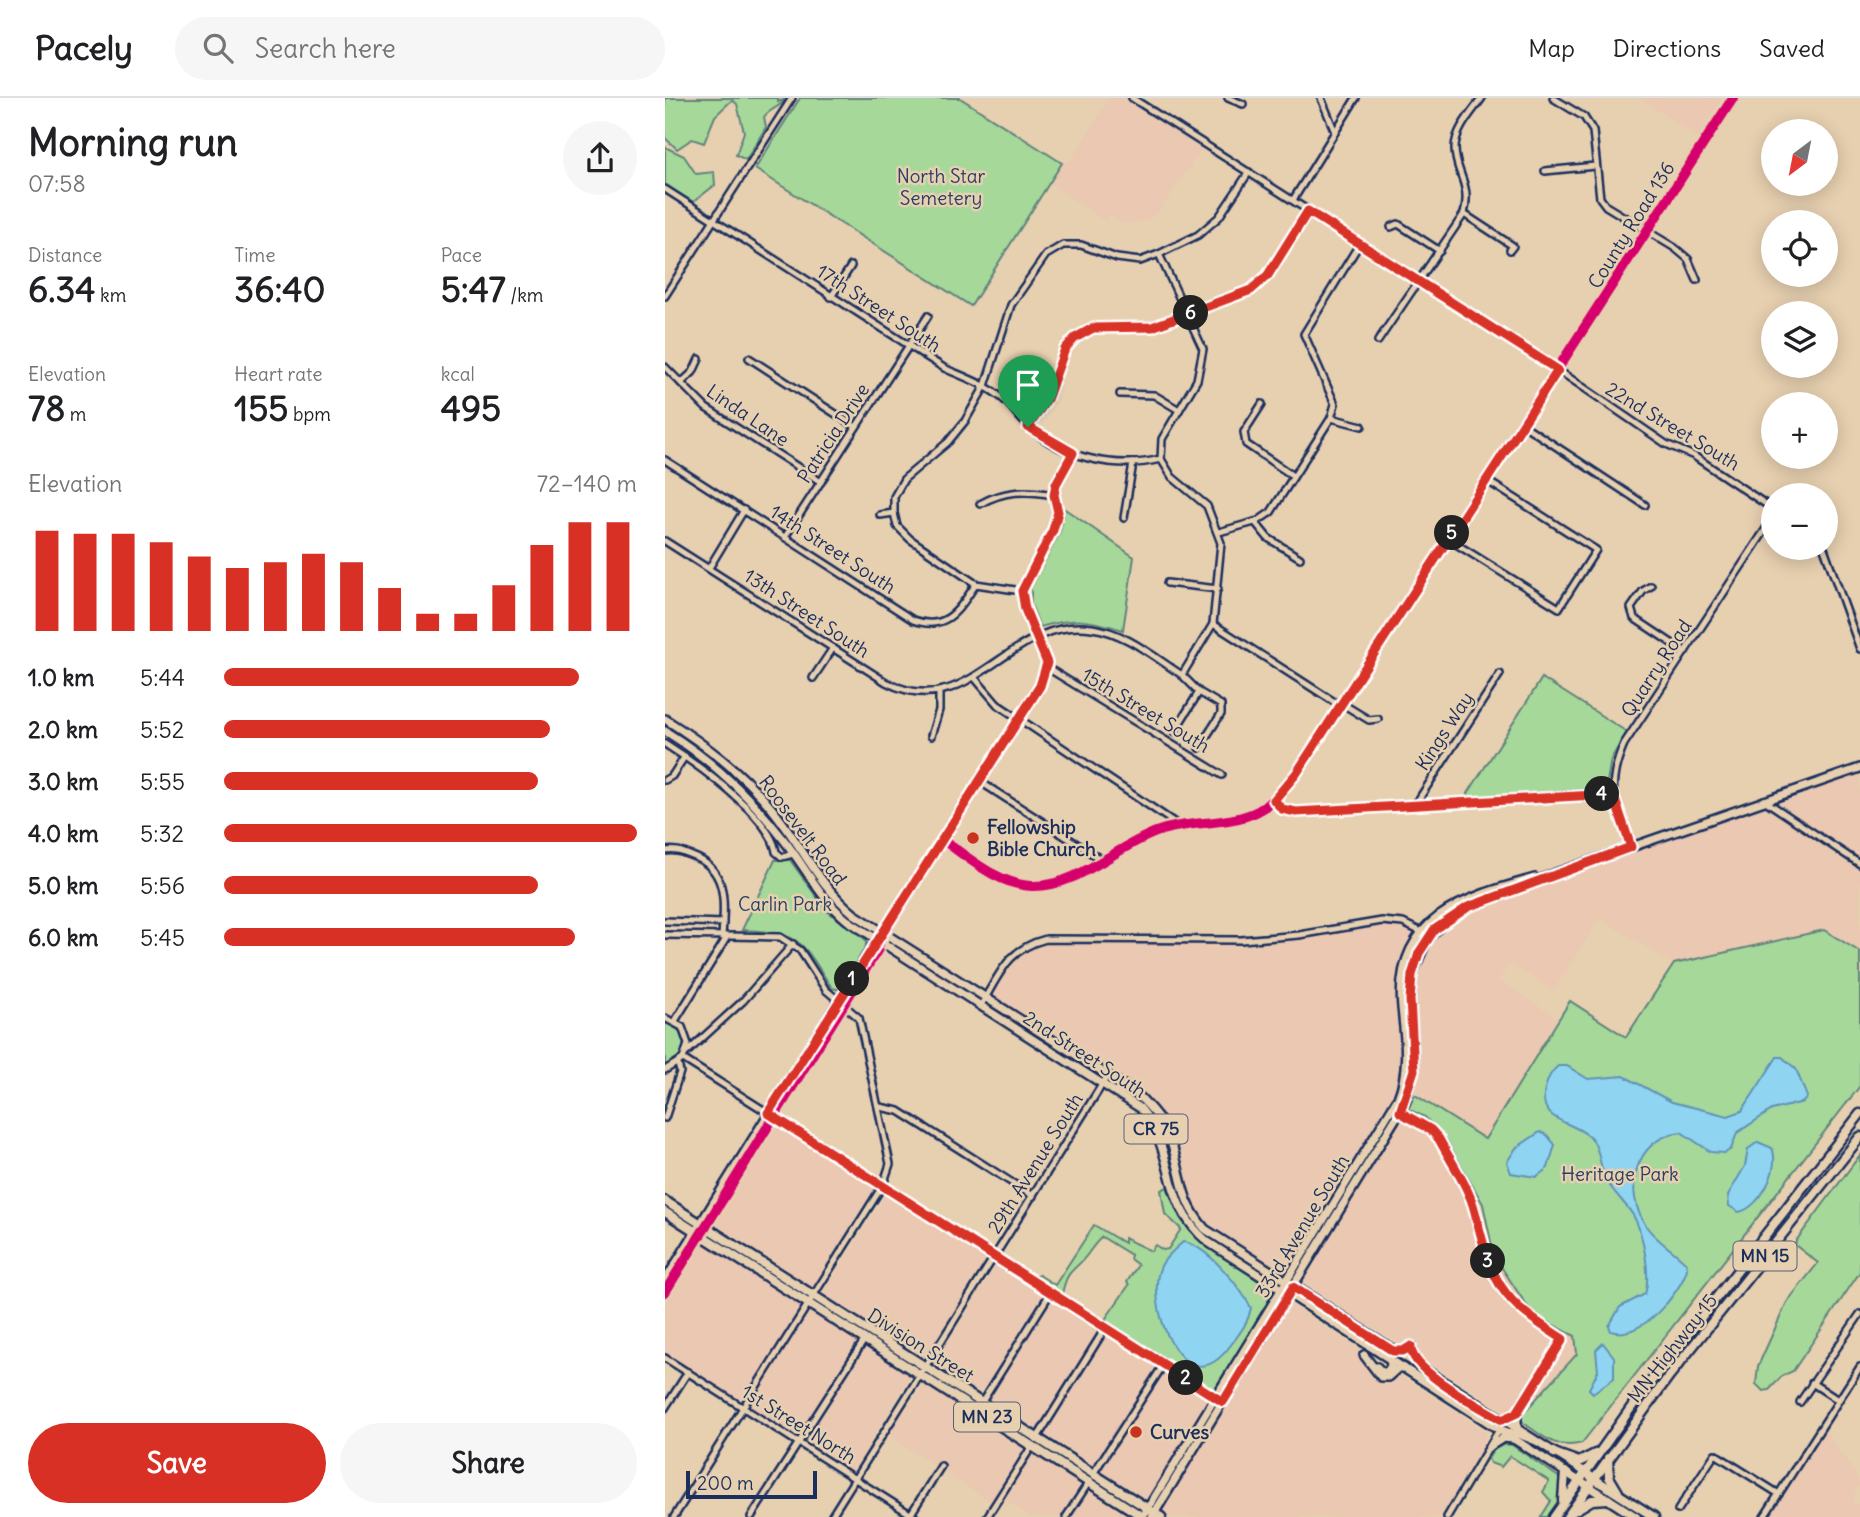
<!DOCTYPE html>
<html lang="en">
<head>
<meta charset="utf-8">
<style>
  :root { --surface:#fff; --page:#f6f6f6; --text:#202124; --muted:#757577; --line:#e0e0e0; --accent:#d93025 }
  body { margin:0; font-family:Delius,sans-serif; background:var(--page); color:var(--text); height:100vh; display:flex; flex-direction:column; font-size:26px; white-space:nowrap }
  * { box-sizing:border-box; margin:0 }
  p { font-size:23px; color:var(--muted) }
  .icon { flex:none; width:38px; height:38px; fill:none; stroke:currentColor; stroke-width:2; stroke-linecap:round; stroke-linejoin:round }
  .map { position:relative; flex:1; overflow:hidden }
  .sheet { display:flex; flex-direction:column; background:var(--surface); width:665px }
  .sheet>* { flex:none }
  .needle { width:46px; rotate:212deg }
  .tools { position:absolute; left:1096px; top:21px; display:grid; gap:14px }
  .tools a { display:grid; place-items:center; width:77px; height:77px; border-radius:50%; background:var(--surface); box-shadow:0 4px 18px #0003; font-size:35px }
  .scale { position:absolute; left:21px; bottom:18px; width:131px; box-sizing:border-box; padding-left:7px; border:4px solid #1b2f5e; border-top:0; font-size:19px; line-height:24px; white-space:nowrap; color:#1b2f5e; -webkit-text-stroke:5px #e7d0b0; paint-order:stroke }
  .pin { position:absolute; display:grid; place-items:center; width:60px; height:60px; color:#fff; margin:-72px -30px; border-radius:50% 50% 50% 0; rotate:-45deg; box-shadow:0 0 7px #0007 }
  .pin .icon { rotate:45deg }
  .km { position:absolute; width:35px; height:35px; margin:-18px; border-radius:50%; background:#222; color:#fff; font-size:19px; line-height:35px; text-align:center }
  .round { display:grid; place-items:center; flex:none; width:74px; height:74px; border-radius:37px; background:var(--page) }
  .overview { display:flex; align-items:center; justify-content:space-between; height:119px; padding:0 28px }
  h1 { font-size:38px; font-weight:700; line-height:52px }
  .figures { display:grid; grid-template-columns:repeat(3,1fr); gap:10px; height:119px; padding:7px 28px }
  .figures div { display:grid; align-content:center }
  .figures b { font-size:35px; font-weight:700 }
  .figures small { font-size:19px; font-weight:400 }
  .figures p { font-size:19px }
  .chart { height:196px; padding:14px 28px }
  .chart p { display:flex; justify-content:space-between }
  .chart svg { width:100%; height:126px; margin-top:7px; stroke:var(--accent); stroke-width:6 }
  .cta { display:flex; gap:14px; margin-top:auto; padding:14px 28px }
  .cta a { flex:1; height:80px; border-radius:42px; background:var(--accent); color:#fff; font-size:28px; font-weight:700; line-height:80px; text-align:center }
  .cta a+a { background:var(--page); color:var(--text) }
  ul { padding:0 28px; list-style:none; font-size:23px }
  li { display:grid; grid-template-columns:112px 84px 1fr; align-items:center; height:52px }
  li i { height:18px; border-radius:9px; background:var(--accent) }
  header { display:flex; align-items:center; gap:42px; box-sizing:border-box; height:98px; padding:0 35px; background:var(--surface); border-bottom:2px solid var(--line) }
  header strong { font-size:33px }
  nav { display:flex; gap:38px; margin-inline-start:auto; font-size:24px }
  .search { width:490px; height:63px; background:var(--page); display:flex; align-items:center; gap:18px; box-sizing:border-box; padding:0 24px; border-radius:38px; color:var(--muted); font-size:26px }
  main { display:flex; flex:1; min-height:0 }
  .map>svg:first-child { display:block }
</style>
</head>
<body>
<header>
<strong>Pacely</strong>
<div class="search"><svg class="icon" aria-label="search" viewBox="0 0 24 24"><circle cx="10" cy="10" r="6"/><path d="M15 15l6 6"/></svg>Search here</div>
<nav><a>Map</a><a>Directions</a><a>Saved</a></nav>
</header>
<main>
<section class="sheet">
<div class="overview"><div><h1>Morning run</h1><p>07:58</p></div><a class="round"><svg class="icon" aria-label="share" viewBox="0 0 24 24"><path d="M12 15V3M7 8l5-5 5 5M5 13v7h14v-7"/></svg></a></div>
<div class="figures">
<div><p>Distance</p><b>6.34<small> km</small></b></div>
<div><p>Time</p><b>36:40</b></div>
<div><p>Pace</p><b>5:47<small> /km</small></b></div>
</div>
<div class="figures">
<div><p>Elevation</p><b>78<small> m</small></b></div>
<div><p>Heart rate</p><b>155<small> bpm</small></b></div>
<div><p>kcal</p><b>495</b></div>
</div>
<div class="chart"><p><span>Elevation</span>72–140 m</p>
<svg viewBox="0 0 160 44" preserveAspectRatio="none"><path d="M5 44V9M15 44V10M25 44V10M35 44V13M45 44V18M55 44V22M65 44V20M75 44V17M85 44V20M95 44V29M105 44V38M115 44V38M125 44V28M135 44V14M145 44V6M155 44V6"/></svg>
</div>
<ul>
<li><b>1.0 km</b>5:44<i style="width:86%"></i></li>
<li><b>2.0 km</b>5:52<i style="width:79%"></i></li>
<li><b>3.0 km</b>5:55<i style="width:76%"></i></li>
<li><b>4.0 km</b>5:32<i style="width:100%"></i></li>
<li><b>5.0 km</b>5:56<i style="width:76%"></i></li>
<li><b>6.0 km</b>5:45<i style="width:85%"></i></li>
</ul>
<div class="cta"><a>Save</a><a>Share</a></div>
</section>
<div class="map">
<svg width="1195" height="1419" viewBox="0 0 1195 1419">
  <rect width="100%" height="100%" fill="#e7d0b0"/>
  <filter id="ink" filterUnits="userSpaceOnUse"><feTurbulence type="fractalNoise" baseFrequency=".0143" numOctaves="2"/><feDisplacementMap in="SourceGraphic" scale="14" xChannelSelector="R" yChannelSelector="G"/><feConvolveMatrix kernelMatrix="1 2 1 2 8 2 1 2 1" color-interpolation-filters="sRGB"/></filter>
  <g filter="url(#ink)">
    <g fill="#eac8b1">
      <path d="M444 0H459L538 49 493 115 478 123 458 126 445 116 440 123 384 85 397 65 406 63Z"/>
      <path d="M975 0H1057L1033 39Z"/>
      <path d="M1195 674V854L1159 832 1009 866 935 820 888 893 845 865 834 882 893 921 820 1041 750 997 756 960 749 920V886L766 842 779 827 816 808Z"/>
      <path d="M727 827 752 836 734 887 739 968 732 997 622 1178 557 1137 536 1118 522 1092 505 1029 479 997 325 898 353 856 378 846H594Z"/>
      <path d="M743 1011 760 1019 793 1053 816 1093 829 1158 868 1217 910 1237 912 1256 853 1321 636 1185Z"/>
      <path d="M113 1026 211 1090 148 1190 54 1128 52 1122Z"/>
      <path d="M222 1095 324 1161 259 1259 158 1196Z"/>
      <path d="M40 1145 246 1277 187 1374 0 1255V1205Z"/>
      <path d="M331 1166 380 1197 323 1288 313 1294 279 1273 272 1263Z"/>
      <path d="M388 1201 545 1302 483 1399H477L327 1302V1297Z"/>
      <path d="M623 1205 821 1334 818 1349 775 1419H507L500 1414 498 1407Z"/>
      <path d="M259 1287 262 1288 466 1419H362V1416L340 1402 335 1410 223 1337Z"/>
      <path d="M1160 1331 1195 1384 1187 1403 1195 1408V1419H1106Z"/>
    </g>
    <g fill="#a6d89a" stroke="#60847c" stroke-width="2">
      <path d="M0 0H113V4L120 1C114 11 105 10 99 19L101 29 81 62 71 57 79 34 72 6 67 2 50 18 39 45 27 41 12 51 0 40Z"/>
      <path d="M135 0H295L397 65 306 208 90 71Z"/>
      <path d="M0 49 19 58 31 76 49 74 50 87 28 104 0 87Z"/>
      <path d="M400 411 469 459 458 532C424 521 409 519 375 529L366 506V490L395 434Z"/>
      <path d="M877 580 962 634 946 661 941 690 800 700Z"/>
      <path d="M110 762H125L162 813 201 842V851L176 892 167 890C135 842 138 835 77 832Z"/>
      <path d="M1159 832 1195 854V988L917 1345C889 1353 876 1336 853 1321L912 1256 910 1238 868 1217 829 1158 818 1106 782 1043 760 1019 743 1011 750 997 820 1041 905 903 961 939 1009 866Z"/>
      <path d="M0 923 15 933C24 952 16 960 0 970Z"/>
      <path d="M1195 1057V1174L1128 1273 1117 1278 1104 1292 1098 1293 1091 1286 1093 1268 1122 1204 1153 1165 1130 1147 1131 1143Z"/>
      <path d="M502 1089 515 1120 530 1138 608 1193 604 1205 549 1292 439 1223 464 1187 462 1184 473 1167 465 1161 466 1157 437 1139C431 1144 427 1150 422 1157 409 1175 403 1168 397 1196L370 1179 374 1177 390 1187 429 1127 459 1145V1140L486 1153 490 1147 498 1152 503 1151 516 1131 500 1116 496 1092Z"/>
      <path d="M840 1346 847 1347 895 1380 897 1400 885 1419H876L886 1403 878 1394 884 1383 845 1358 836 1369 825 1365 823 1361 829 1351Z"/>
    </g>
    <g fill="#8fd4f1" stroke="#6192b6" stroke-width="2">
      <path d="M1112 959H1117L1131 971 1142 999 1138 1004 1107 1012 1072 1035 1066 1051 1060 1055 1046 1054 1016 1034C970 1040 957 1092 981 1128 991 1143 1009 1152 1021 1165L1022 1171C1015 1196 975 1243 946 1233L944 1228 955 1209 980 1196C986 1177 978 1134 968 1117 960 1105 949 1095 941 1082 934 1069 936 1053 927 1041 910 1022 872 1026 880 991 882 982 885 974 893 968H902L923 981 959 978 1007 1004 1063 1018 1077 1013Z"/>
      <path d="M875 1034 882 1037 890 1047 883 1070 871 1079 846 1075 842 1064 851 1050Z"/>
      <path d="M1093 1044 1107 1050C1116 1070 1095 1110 1074 1114L1064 1108 1063 1097 1080 1068 1083 1051Z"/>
      <path d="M518 1144C542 1147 576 1190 586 1210 583 1226 574 1236 565 1248 518 1312 479 1203 496 1168 500 1159 511 1150 518 1144Z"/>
      <path d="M938 1245 949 1259V1280L928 1295 924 1291 933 1273 931 1252Z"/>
    </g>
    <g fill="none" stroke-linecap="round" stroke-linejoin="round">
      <defs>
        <g id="minor">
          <path d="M467 0 893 272 1001 346 1029 358 1108 411"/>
          <path d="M563 0 578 6"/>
          <path d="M656 0 670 34"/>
          <path d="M888 0 919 19 928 33 935 100 941 108 1010 150 1023 161 1032 182"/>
          <path d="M880 73 930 68"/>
          <path d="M0 91 279 270C299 279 320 286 337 300 347 308 354 320 363 328 396 360 452 372 496 361"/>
          <path d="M628 102 691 0"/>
          <path d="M799 116 848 148 845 152"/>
          <path d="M726 129 733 126 775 153"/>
          <path d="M494 156 538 251 532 282 497 341 496 361"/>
          <path d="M0 198 127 0"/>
          <path d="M166 199 186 168"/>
          <path d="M713 243 799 116C807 85 790 76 790 50 790 32 807 14 817 0"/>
          <path d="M84 260 191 329"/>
          <path d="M0 269 41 310 156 384"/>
          <path d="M16 285 28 274 34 261"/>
          <path d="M455 296 489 297 514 312"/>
          <path d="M597 306 579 334 581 346 628 378"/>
          <path d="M666 320 697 328"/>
          <path d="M857 326 980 407"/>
          <path d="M363 329 382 301 400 251 410 240 428 230 487 228 586 192 603 177 643 113"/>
          <path d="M0 362 248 522C282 534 294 511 311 486"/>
          <path d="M315 406C339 392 362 392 389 397"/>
          <path d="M215 417 229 415"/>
          <path d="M459 420 468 365"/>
          <path d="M590 424 603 440 635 460"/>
          <path d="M554 434 593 423 606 414 666 320 670 306 639 236 695 145"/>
          <path d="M120 439 263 218"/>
          <path d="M783 441 894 510 931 452 821 382"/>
          <path d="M0 443 221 584C306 628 342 518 427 530 460 534 489 559 517 577L548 526 556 445 542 408 507 379 496 361"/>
          <path d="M1159 450 1195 551"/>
          <path d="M44 470 79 412"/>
          <path d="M502 485 553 491"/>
          <path d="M986 488 978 493 966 510 969 520 1020 554"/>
          <path d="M357 493 311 486 245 441 232 428 229 415V399L239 381 283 344 300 323 320 288 346 207 381 157 398 147H416L452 160 475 163 494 156 533 137 554 119 584 74"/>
          <path d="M548 526 674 607"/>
          <path d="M381 569 557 677"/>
          <path d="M517 577 534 594 556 607V616L534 650"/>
          <path d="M309 579 332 606 513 727"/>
          <path d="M148 580 168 550"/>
          <path d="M676 605 704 622 713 621"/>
          <path d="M509 634 534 594"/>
          <path d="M266 638 274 612V595"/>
          <path d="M0 646C30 665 106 718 111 754L117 759 128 756"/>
          <path d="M0 682 7 678 20 658"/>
          <path d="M314 683 437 762"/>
          <path d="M609 702 617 711 631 714 948 696"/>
          <path d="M1099 702 1195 766"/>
          <path d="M750 707 835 576"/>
          <path d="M278 742C304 760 334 787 367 788 414 789 452 747 494 733 525 722 564 728 593 713 609 704 619 689 631 675L1068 0"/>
          <path d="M966 749C951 704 939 693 959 646L1108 420"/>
          <path d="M0 753C11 751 17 754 27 758 64 771 59 806 57 839"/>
          <path d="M0 823 58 825"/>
          <path d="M0 837 115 839 135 852 161 892 194 920 225 1066 218 1087 9 1419"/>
          <path d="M316 907C335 876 342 851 381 841L576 842 634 837 717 823 738 825 765 838"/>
          <path d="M0 920 17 929 23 946 18 961 0 972"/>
          <path d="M10 923 62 839"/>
          <path d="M21 955 78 903 128 846"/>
          <path d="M18 961 553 1300"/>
          <path d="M215 1009 234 1013 368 1098"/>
          <path d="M735 1014 766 1032 774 1041C786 1064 804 1089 810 1114 828 1186 834 1201 898 1241L852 1315"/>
          <path d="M0 1020 15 974 13 966"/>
          <path d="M0 1181 207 847 214 843"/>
          <path d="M0 1194 213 851 214 843 375 588 382 565 360 511 357 493 388 432 392 414 389 397 391 386 408 355"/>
          <path d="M0 1260 250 1419"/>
          <path d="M1147 1285 1173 1302"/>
          <path d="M317 1304 386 1194"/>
          <path d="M1135 1304 1195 1216"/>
          <path d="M0 1310 23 1274"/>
          <path d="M372 1340 441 1229"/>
          <path d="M428 1376 499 1266"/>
          <path d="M1013 1412 1050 1356 1114 1396"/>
          <path d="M86 1419 200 1241"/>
          <path d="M166 1419 443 977"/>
          <path d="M244 1419 276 1368"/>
          <path d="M322 1419 367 1348"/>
          <path d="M401 1419 424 1384"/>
          <path d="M782 1419 835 1330 871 1344"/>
          <path d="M1099 1419 1195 1269"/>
        </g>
        <g id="major">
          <path d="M0 621C39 646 77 674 107 711 136 746 153 787 189 816L471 995C486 1010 499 1024 506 1044 518 1079 514 1101 540 1131L920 1374"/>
          <path d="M0 633C47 662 85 698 119 742 141 770 154 799 182 822L475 1010C513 1054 494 1103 543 1144L914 1383"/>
          <path d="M729 1253H738L746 1248 747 1259 752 1264"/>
          <path d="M699 1257 716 1279H723L733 1270H739"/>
          <path d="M712 1269 717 1274H722L726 1268 725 1262"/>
          <path d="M852 1315V1331"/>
          <path d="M824 1349 838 1340 848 1341"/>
          <path d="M480 1415 733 1000C745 971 740 940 737 910 728 820 800 799 870 780"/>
          <path d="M487 1419 740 1005 749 966 745 907 747 877 762 842 783 820 803 809 891 775 1195 670"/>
        </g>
        <g id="highway">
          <path d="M0 1103 496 1419"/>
          <path d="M0 1114 478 1419"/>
          <path d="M889 1355 914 1364 930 1356"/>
          <path d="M943 1360 944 1379 953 1394"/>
          <path d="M925 1378 989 1419"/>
          <path d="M920 1386 971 1419"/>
          <path d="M898 1402 900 1374"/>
          <path d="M907 1414 927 1402 943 1401"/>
          <path d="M889 1419 973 1300 1195 1016"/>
          <path d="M902 1419 1004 1278 1195 1039"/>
        </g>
      </defs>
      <use href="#minor" stroke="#1b2f5e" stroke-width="10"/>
      <use href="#major" stroke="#1b2f5e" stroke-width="12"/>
      <use href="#highway" stroke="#1b2f5e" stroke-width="13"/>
      <use href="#minor" stroke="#e7d0b0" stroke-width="5"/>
      <use href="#major" stroke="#e7d0b0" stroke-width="7"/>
      <use href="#highway" stroke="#e7d0b0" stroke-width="8"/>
      <defs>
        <g id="cycleway">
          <path d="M278 742C304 760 334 787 367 788 414 789 452 747 494 733 525 722 564 728 593 713 609 704 619 689 631 675L1068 0"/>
          <path d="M0 1194 213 851 214 843 375 588 382 565 360 511 357 493 388 432 392 414 389 397 391 386 408 355"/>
        </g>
      </defs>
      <use href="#cycleway" stroke="#e7d0b0" stroke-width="15"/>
      <use href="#cycleway" stroke="#d6006c" stroke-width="10"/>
    </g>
  </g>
  <g fill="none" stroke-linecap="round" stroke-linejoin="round" filter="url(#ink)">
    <defs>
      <path id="route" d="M643 113 893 272 631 676 609 702 617 711 631 714 948 696 966 749 803 809 769 832 754 855 747 877 745 902 749 972 735 1014 766 1032 774 1041C786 1064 804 1089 810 1114 828 1186 834 1201 898 1241L852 1315 837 1322C816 1309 744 1273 746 1248L738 1253H728L628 1189 558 1304 103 1015 375 588 382 565 360 511 357 493 388 432 393 414 389 397 391 386 408 355 363 329 382 301 400 251 410 240 428 230 487 229 586 192 603 177Z"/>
    </defs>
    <use href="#route" stroke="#fff" stroke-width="14"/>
    <use href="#route" stroke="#d93025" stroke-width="9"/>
  </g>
  <g fill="#c8321e" stroke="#e7d0b0" stroke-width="2.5">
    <circle cx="308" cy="740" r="7"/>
    <circle cx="471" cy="1334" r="7"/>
  </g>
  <g text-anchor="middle" stroke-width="5" stroke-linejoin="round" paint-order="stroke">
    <g fill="#e7d0b0" stroke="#585f77" stroke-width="2">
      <rect x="459.5" y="1016.5" width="63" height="29" rx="5"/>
      <rect x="1068.5" y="1143.5" width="63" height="29" rx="5"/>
      <rect x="289" y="1304.5" width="66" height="29" rx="5"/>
    </g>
    <g font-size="18" font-weight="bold" fill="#1b2f5e">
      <text x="491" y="1037">CR 75</text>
      <text x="1100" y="1164">MN 15</text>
      <text x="322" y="1325">MN 23</text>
    </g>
    <g font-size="19" fill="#294064" stroke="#e7d0b0">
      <text x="276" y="85">North Star<tspan x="276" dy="22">Semetery</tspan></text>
      <text x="120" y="813">Carlin Park</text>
      <text x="955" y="1083">Heritage Park</text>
    </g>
    <g font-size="19" fill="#1b2f5e" stroke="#e7d0b0">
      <text transform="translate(966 127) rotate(-58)" y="7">County Road 136</text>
      <text transform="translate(214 210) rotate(33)" y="7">17th Street South</text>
      <text transform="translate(83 317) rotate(34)" y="7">Linda Lane</text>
      <text transform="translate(1008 328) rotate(31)" y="7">22nd Street South</text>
      <text transform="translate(168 335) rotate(-57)" y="7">Patricia Drive</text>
      <text transform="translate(168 451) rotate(33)" y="7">14th Street South</text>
      <text transform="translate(142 515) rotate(33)" y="7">13th Street South</text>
      <text transform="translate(991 570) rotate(-57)" y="7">Quarry Road</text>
      <text transform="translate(481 612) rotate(31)" y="7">15th Street South</text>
      <text transform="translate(779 633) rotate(-57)" y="7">Kings Way</text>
      <text transform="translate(138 732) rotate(53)" y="7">Roosevelt Road</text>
      <text transform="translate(420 956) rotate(33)" y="7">2nd Street South</text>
      <text transform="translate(370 1065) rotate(-58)" y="7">29th Avenue South</text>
      <text transform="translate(637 1128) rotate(-59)" y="7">33rd Avenue South</text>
      <text transform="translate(256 1247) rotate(32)" y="7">Division Street</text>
      <text transform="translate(1007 1250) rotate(-52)" y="7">MN Highway 15</text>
      <text transform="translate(134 1326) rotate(32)" y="7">1st Street North</text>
    </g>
    <g font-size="19" font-weight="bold" fill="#1b2f5e" stroke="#e7d0b0" text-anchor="start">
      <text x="322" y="736">Fellowship<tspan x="322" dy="22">Bible Church</tspan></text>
      <text x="485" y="1341">Curves</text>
    </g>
  </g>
</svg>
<div class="tools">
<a><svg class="needle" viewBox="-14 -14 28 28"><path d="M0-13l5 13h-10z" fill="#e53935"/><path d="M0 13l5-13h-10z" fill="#757577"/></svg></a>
<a><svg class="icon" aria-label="locate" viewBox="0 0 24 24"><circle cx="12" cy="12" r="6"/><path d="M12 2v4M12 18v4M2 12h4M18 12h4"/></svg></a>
<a><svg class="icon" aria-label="layers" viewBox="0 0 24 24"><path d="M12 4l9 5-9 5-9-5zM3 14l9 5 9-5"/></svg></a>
<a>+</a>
<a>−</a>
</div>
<div class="scale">200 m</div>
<div class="pin" style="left:363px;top:329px;background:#1e9e55"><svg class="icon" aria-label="arrive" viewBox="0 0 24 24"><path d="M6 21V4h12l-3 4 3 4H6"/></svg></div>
<b class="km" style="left:187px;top:881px">1</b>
<b class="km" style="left:521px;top:1280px">2</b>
<b class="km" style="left:823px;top:1163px">3</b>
<b class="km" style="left:937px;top:696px">4</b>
<b class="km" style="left:787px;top:435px">5</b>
<b class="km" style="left:526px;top:215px">6</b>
</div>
</main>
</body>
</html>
